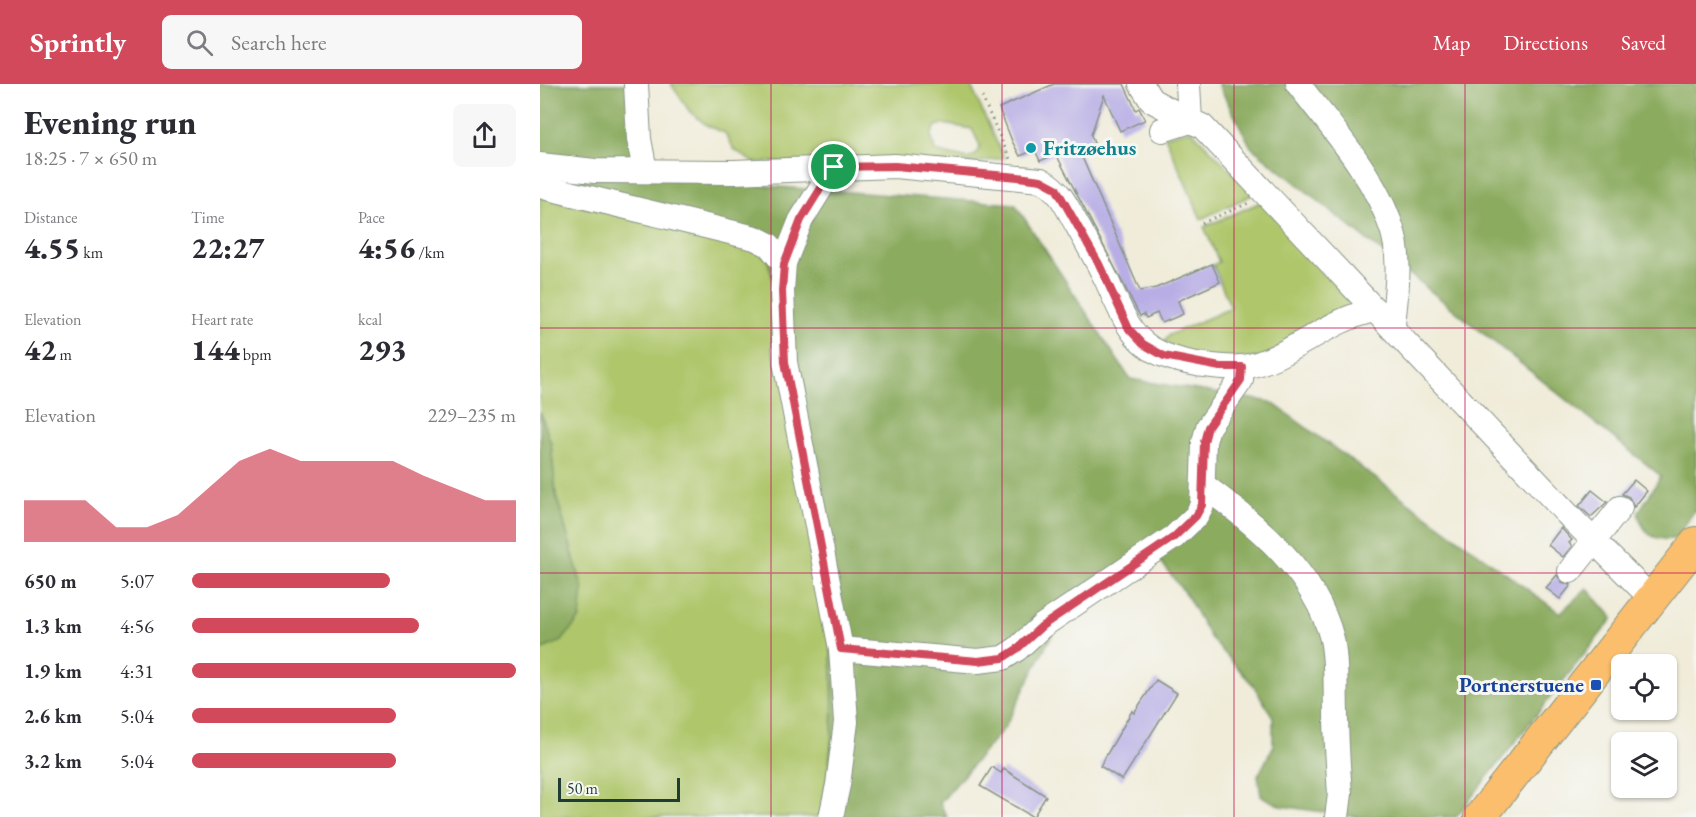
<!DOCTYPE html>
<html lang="en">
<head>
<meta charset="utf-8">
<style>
  :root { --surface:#fff; --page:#f7f7f7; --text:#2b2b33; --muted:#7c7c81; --accent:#d1495b }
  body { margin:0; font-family:"EB Garamond",serif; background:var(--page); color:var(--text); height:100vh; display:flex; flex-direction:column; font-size:22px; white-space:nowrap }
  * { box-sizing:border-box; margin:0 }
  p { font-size:20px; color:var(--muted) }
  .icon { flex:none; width:33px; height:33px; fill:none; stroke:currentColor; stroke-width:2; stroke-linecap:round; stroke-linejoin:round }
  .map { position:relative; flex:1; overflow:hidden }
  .sheet { display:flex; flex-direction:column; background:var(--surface); width:540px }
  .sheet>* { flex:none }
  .tools { position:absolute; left:1071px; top:570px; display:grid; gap:12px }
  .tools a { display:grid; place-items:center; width:66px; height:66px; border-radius:9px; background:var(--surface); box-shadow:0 2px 4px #0004; font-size:30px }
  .scale { position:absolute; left:18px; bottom:15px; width:122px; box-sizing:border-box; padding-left:6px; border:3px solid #1f3d34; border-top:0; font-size:16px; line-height:21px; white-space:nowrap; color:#1f3d34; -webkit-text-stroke:4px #f6f6f2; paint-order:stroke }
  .pin { position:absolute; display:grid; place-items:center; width:51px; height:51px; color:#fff; margin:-26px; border:3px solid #fff; border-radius:50%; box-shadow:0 2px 6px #0007 }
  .round { display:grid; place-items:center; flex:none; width:63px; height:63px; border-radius:9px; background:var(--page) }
  .overview { display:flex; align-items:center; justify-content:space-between; height:102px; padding:0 24px }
  h1 { font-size:33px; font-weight:800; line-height:45px }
  .stats { display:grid; grid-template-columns:repeat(3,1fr); gap:9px; height:102px; padding:6px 24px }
  .stats div { display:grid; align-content:center }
  .stats b { font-size:30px; font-weight:800 }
  .stats small { font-size:16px; font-weight:400 }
  .stats p { font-size:16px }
  .chart { height:168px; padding:12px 24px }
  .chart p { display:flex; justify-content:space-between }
  .chart svg { width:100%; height:108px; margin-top:6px; fill:var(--accent); opacity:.7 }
  ul { padding:0 24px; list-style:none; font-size:20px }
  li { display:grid; grid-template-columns:96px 72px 1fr; align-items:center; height:45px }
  li i { height:15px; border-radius:8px; background:var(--accent) }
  header { display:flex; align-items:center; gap:36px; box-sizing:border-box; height:84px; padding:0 30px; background:var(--accent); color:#fff }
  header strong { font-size:28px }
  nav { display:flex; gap:33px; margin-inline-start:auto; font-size:21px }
  .search { width:420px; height:54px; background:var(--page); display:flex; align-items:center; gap:15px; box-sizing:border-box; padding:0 21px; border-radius:9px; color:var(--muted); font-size:22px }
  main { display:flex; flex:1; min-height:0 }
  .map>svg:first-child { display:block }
</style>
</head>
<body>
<header>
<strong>Sprintly</strong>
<div class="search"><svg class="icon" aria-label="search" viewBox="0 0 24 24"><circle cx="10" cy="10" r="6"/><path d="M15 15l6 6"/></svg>Search here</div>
<nav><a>Map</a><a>Directions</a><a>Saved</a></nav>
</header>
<main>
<section class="sheet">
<div class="overview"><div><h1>Evening run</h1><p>18:25 · 7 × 650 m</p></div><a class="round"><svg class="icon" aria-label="share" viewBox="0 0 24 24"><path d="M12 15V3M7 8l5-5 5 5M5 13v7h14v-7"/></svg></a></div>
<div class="stats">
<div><p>Distance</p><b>4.55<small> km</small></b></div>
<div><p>Time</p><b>22:27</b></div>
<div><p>Pace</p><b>4:56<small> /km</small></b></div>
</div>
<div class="stats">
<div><p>Elevation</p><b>42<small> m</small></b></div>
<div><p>Heart rate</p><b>144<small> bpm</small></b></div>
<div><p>kcal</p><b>293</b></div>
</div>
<div class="chart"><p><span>Elevation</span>229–235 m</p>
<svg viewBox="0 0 160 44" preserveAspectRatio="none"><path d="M0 44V27L10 27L20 27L30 38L40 38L50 33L60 22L70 11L80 6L90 11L100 11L110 11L120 11L130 17L140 22L150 27L160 27V44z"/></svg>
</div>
<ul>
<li><b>650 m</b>5:07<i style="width:61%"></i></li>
<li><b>1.3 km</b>4:56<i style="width:70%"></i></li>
<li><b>1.9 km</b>4:31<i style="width:100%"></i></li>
<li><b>2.6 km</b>5:04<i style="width:63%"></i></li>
<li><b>3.2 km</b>5:04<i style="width:63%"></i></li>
</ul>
</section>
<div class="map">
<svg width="1156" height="733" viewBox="0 0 1156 733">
  <rect width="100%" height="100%" fill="#f6f6f2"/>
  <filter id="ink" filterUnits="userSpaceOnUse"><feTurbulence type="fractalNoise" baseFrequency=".0167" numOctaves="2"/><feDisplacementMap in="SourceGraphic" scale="12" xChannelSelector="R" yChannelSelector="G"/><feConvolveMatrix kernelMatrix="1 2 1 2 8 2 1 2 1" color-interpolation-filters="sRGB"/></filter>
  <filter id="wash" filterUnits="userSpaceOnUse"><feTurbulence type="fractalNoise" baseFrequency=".008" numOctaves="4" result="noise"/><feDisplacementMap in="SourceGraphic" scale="24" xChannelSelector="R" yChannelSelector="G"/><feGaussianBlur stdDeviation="1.35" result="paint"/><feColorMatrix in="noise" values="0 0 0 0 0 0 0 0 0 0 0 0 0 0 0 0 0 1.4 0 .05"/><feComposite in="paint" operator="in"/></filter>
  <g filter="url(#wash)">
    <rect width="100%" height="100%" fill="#f0ecd9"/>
    <g fill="#afc66a" stroke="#67824f" stroke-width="1.5" fill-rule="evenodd">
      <path d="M131 0H430L464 74 435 79 212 78 194 65 185 49 168 42 150 28ZM403 40 432 45 440 62 436 71 428 75 395 67 391 51 396 42Z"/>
      <path d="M651 46 714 110 661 135 625 52Z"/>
      <path d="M0 113 195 155 227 174 232 191 290 558C295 624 294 669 280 733H0V566L22 557 43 506 16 411 11 360 0 327Z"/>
      <path d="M721 118 813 217 812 221 726 274H653L624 258 629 251 691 224 673 181 679 178 664 143Z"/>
    </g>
    <g fill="#8bab5e" stroke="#557449" stroke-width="1.5">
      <path d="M0 0H88L103 93 475 120 590 295 731 318 1020 529 1047 504 1073 534 916 733H818L741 722 721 712 718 692 733 663V633L714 602 670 553 647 512 622 479 595 471 532 511 465 643 400 719 407 733H280C294 669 295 624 290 558L232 191 227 174 215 162 0 113Z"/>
      <path d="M678 0H1156V424L1136 455C1113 457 1104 451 1098 429L1121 392 711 63Z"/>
      <path d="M0 327 11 360 16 411 43 506 40 534 22 557 0 566Z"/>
    </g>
    <g id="blocks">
      <g fill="#b8aee5">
        <path d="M514 0H584L596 26 599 24 605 36 580 47 564 11 551 51 554 59 539 66 600 207 616 204 672 180 680 198 638 217 643 230 622 239 617 229 606 234 604 230 600 232 516 70 500 77 495 66 480 72 472 57 459 24Z"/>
        <path d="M1094 396 1107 407 1094 423 1089 413 1082 410Z"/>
        <path d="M1052 406 1067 418 1051 433 1039 422Z"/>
        <path d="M1021 444 1032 456 1029 459 1032 462 1023 473 1008 461Z"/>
        <path d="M1017 491 1022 498 1031 501 1020 515 1006 504Z"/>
        <path d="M616 596 637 609 582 696 560 682 592 627 594 629Z"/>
        <path d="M452 683 461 689 464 685 506 712 493 733 440 702Z"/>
      </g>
    </g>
  </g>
  <g filter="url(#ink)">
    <use href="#blocks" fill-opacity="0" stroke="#889486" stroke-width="1.5"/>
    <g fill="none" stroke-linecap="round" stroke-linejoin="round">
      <defs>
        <g id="minor">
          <path d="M96 0 99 55 105 87"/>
          <path d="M601 0 611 16 650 37"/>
          <path d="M648 0 650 37"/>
          <path d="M758 0C792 44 835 92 852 145 862 175 856 211 853 241"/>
          <path d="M622 46 650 37 662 42 835 226"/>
          <path d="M0 81 55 87 193 88 355 82 501 96C522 108 525 120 537 141 547 159 558 178 567 197 590 248 597 270 657 280 672 282 688 285 703 283 746 277 787 235 835 226L1032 435 1112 515"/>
          <path d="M0 102 215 154 229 161 244 179"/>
          <path d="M663 401C716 440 775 488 792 555 797 579 795 604 796 628 796 656 798 683 800 710L797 733"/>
          <path d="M1030 487 1080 424"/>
          <path d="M301 565 438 577 463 574 477 565 502 542 634 453 656 432 662 421 664 358 668 343 701 296 702 283"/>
          <path d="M291 733 298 701 306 638 301 565 245 278 242 207 244 179 261 136 294 83"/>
        </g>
        <path id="major" d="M940 733 1156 459"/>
      </defs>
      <use href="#minor" stroke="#889486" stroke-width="26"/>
      <use href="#major" stroke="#889486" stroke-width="34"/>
      <g stroke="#889486" stroke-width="3" stroke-dasharray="1.5 4.5" stroke-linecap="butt">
        <path d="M442 13 470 75"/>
        <path d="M662 139 709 119"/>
      </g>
      <use href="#minor" stroke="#fff" stroke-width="24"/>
      <use href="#major" stroke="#fabe6d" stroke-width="32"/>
    </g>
  </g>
  <g fill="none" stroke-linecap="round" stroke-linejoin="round" filter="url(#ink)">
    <defs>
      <path id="route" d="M355 82 478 93 501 96 516 104 559 180 589 245 603 260 624 272 680 283H702L701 296 668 343 664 358 662 421 656 432 634 453 502 542 477 565 463 574 438 577 301 565 245 278 242 207 244 180 261 136 294 83Z"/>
    </defs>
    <use href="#route" stroke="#fff" stroke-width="12"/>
    <use href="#route" stroke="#d1495b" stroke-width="8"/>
  </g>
  <path fill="none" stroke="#c2185b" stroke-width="1.5" stroke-opacity="0.55" d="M231 0V733M462 0V733M694 0V733M925 0V733M0 244H1156M0 489H1156"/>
  <circle fill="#0f9aa8" stroke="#f6f6f2" stroke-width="2" cx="491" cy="64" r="6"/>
  <rect fill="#1a4fb4" stroke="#f6f6f2" stroke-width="2" x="1050" y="595" width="12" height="12" rx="3"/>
  <g text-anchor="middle" stroke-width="6" stroke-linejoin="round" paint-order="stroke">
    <g font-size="21" font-weight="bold" fill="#0d838f" stroke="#f6f6f2" text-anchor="start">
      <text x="503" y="71">Fritzøehus</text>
    </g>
    <g font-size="21" font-weight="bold" fill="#164399" stroke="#f6f6f2" text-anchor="end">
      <text x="1044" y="608">Portnerstuene</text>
    </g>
  </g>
</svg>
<div class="tools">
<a><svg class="icon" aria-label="locate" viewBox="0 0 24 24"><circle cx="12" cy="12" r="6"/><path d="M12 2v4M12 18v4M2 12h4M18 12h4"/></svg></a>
<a><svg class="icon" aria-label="layers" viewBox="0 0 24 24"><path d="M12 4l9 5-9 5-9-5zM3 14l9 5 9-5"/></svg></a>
</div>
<div class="scale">50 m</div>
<div class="pin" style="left:294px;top:83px;background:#1e9e55"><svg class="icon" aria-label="arrive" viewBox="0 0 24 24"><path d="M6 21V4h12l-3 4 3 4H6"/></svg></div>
</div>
</main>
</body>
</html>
